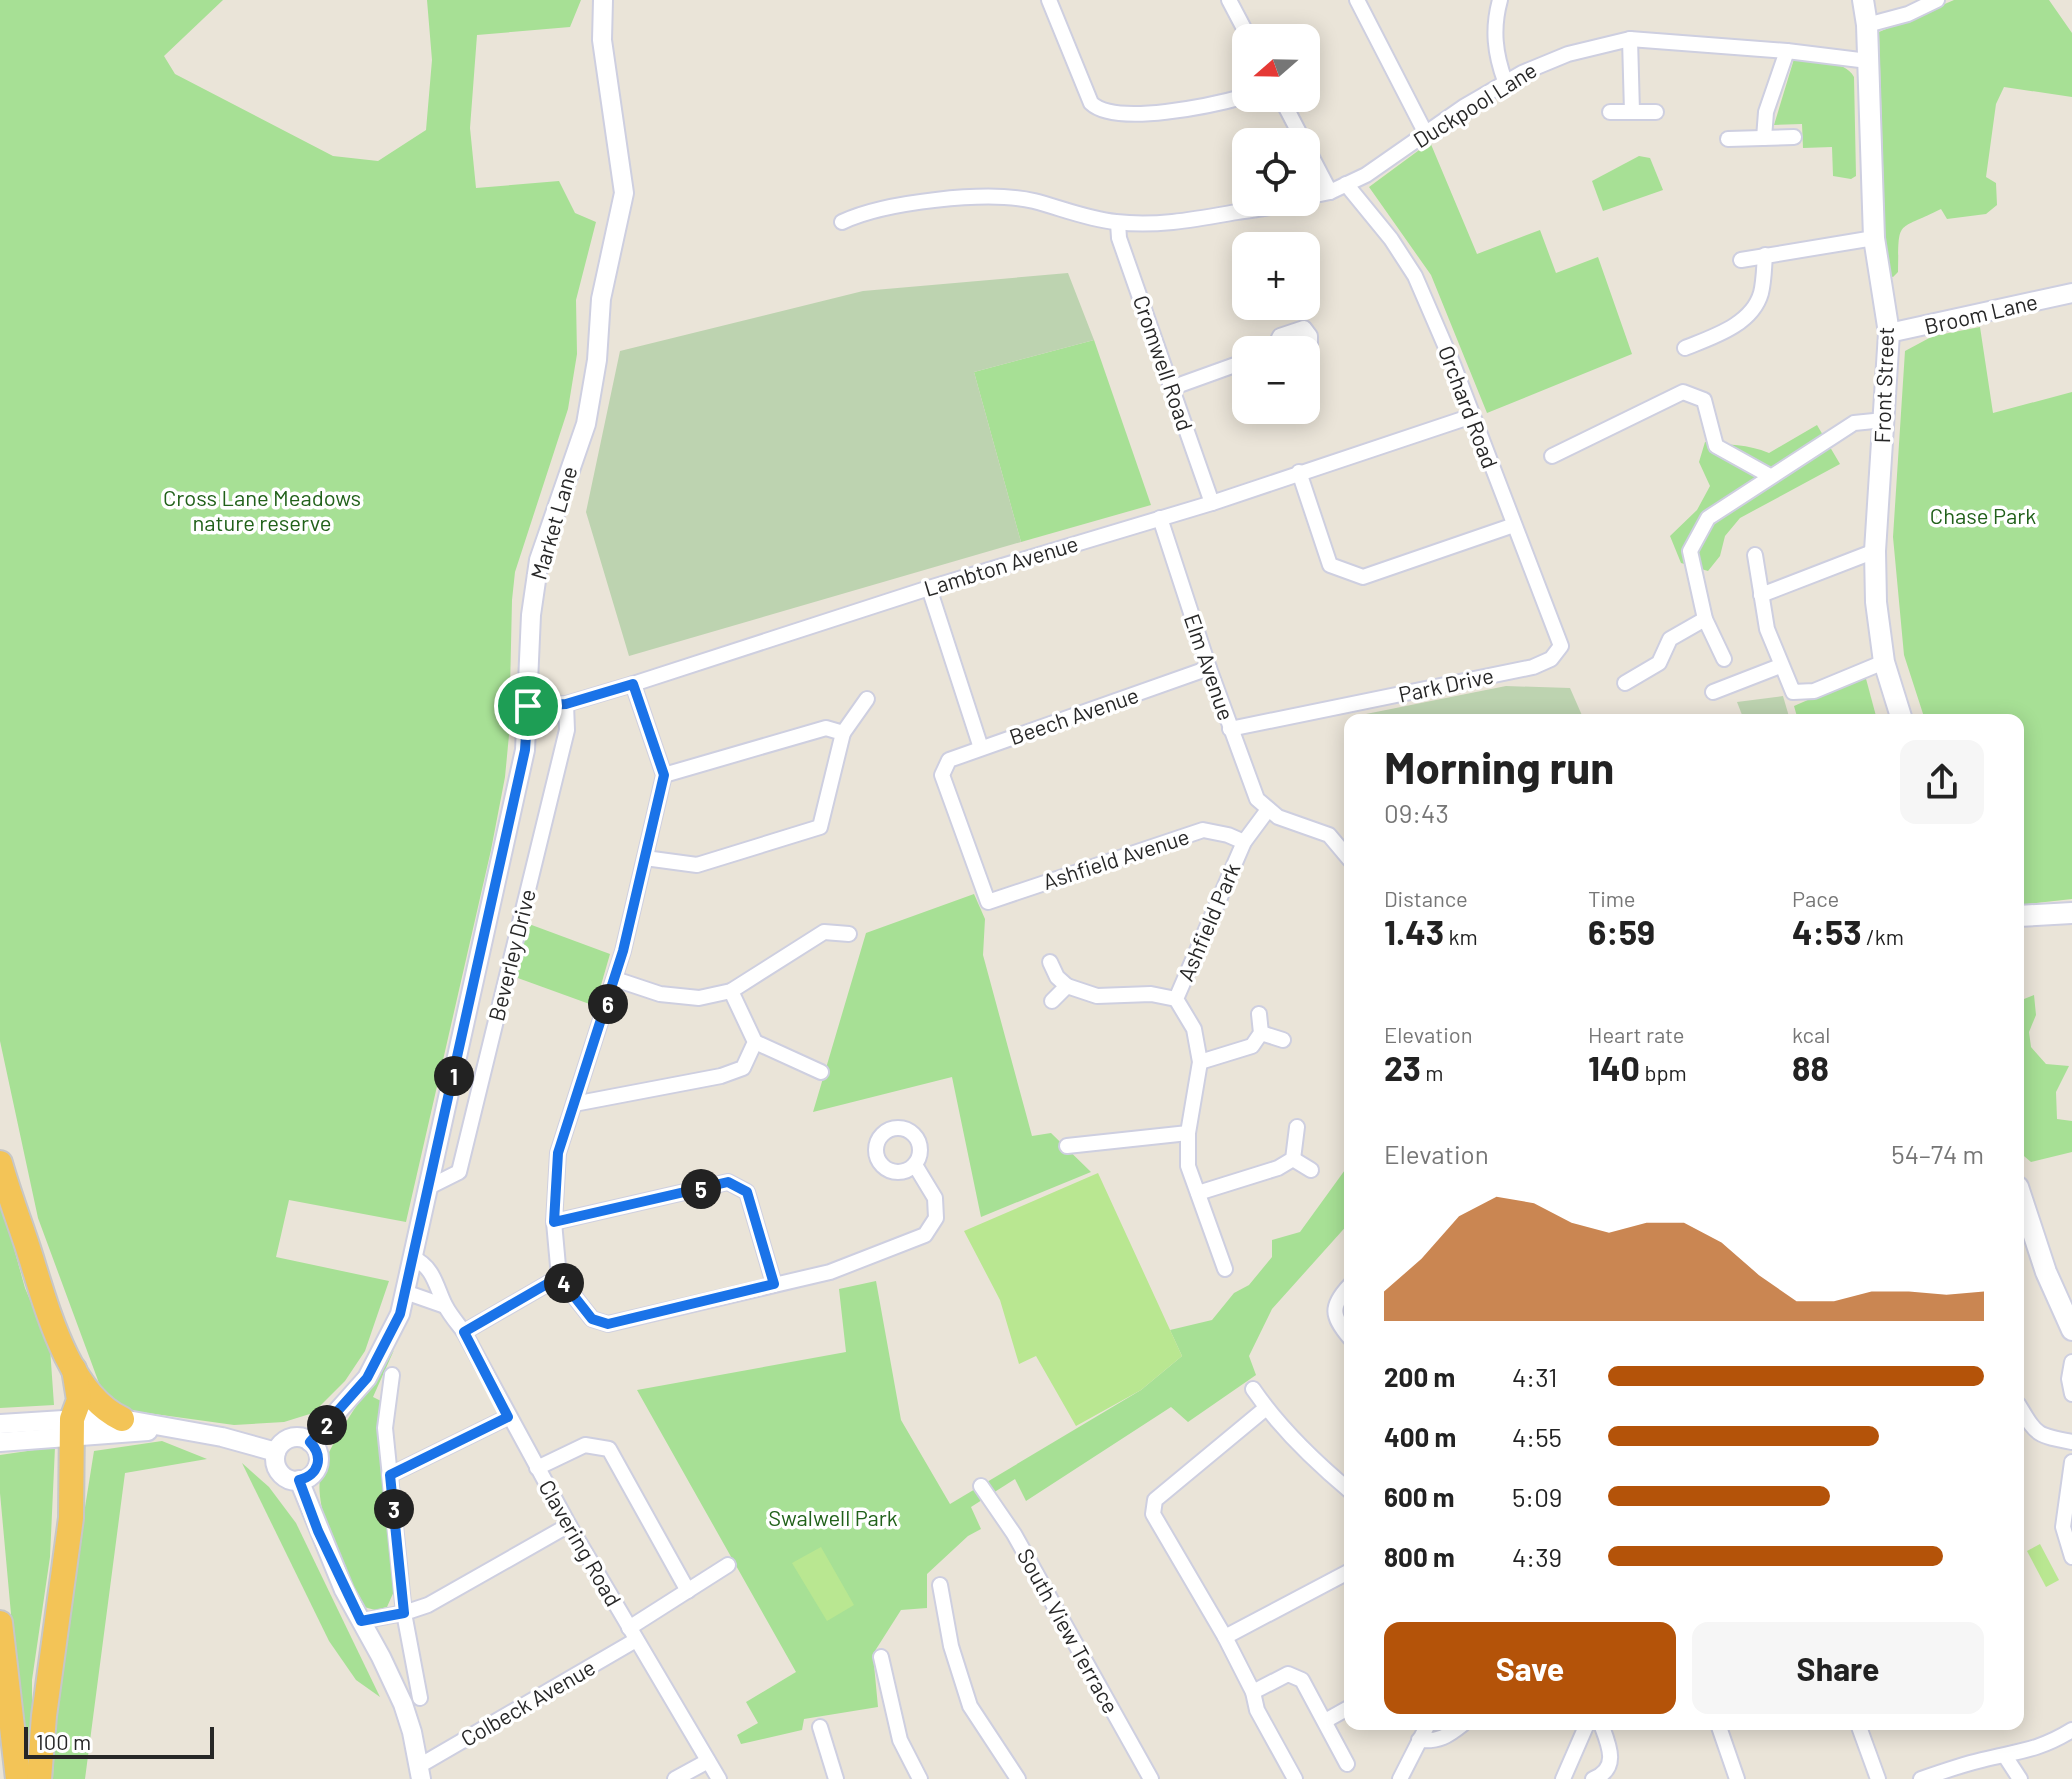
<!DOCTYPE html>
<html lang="en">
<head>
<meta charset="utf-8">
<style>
  :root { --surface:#fff; --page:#f6f6f6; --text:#222; --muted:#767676; --accent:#b45309 }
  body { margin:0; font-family:Barlow,sans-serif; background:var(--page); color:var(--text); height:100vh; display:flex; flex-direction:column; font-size:30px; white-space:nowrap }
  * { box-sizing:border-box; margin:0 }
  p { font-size:26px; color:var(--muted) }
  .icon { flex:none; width:44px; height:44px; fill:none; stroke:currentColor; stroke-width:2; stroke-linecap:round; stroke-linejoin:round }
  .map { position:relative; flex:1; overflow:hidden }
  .sheet { position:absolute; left:1344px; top:714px; width:680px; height:1016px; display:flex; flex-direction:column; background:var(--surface); border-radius:16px; box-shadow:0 4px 20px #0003 }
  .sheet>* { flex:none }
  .needle { width:52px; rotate:250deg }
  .controls { position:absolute; left:1232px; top:24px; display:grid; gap:16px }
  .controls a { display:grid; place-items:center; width:88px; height:88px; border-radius:16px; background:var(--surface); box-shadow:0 4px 20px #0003; font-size:40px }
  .scale { position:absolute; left:24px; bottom:20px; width:190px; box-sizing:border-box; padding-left:8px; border:4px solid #272727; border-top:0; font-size:22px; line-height:28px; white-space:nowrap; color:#272727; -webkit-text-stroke:6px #fff; paint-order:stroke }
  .pin { position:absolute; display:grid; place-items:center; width:68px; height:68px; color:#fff; margin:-34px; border:4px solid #fff; border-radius:50%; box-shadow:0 2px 8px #0007 }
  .km { position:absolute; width:40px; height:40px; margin:-20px; border-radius:50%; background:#222; color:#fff; font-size:22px; line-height:40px; text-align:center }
  .round { display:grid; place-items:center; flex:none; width:84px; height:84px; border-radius:16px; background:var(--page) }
  .summary { display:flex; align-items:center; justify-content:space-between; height:136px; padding:0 40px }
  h1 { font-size:44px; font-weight:700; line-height:60px }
  .figures { display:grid; grid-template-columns:repeat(3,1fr); gap:12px; height:136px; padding:8px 40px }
  .figures div { display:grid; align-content:center }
  .figures b { font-size:34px; font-weight:700 }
  .figures small { font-size:22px; font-weight:400 }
  .figures p { font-size:22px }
  .chart { height:224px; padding:16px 40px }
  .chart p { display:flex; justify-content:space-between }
  .chart svg { width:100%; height:144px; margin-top:8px; fill:var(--accent); opacity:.7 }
  .button { display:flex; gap:16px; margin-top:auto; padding:16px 40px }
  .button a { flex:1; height:92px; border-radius:16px; background:var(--accent); color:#fff; font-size:32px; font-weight:700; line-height:92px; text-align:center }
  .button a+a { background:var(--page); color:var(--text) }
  ul { padding:0 40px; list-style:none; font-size:26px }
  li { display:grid; grid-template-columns:128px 96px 1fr; align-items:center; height:60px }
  li i { height:20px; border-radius:10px; background:var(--accent) }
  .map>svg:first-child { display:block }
</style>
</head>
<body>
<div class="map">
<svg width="2072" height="1779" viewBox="0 0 2072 1779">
  <rect width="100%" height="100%" fill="#eae4d8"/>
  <g fill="#a7e095">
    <path d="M0 0H223L164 56 175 74 333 156 378 161 426 130 432 60 427 0H581L570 27 477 35 470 128 476 188 559 181 575 213 596 222 576 300 577 354 568 409 515 572 512 600 509 735 505 777 491 850 406 1222 289 1200 276 1257 389 1281 365 1351 345 1381 313 1413 284 1422 234 1425 133 1411 103 1394 38 1218 0 1041Z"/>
    <path d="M1954 0H2049L2072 33V97L2004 87 1996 104 1986 177 1996 183 1997 205 1986 214 1947 219 1941 209C1895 232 1899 218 1898 272L1893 277 1889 276 1886 261 1879 32Z"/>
    <path d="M1794 59C1812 62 1845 59 1854 77L1856 176 1851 179 1833 176 1832 147 1803 148 1802 124 1774 125Z"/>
    <path d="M1430 142 1477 254 1540 230 1556 273 1598 257 1632 354 1487 413 1431 275 1369 187Z"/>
    <path d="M1639 156 1650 158 1663 190 1603 211 1592 181Z"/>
    <path d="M1980 327 1993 413 2072 392V899L2018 905V720H1925L1904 655 1893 537 1905 351 1933 336Z"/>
    <path d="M1094 340 1151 505 1021 542 974 372Z"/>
    <path d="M1817 425 1840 464 1740 518 1725 536 1720 556 1708 571 1681 563 1670 536 1697 510 1710 486 1699 462 1705 442C1728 445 1748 444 1769 453Z"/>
    <path d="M1865 675 1876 716 1866 720H1798L1794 706Z"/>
    <path d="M974 894 985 919 983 955 1032 1136 1051 1133 1091 1172 981 1217 952 1077 813 1112 866 933Z"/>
    <path d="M529 924 610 954 595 1006 515 977Z"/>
    <path d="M2034 995 2036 1015 2029 1032 2031 1047 2046 1064 2069 1066 2056 1092 2057 1119 2072 1121V1152L2031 1162 2018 1151V1009L2024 999Z"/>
    <path d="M1350 1163V1222L1272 1309 1249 1356 1256 1375 1188 1422 1171 1407 1026 1501 1015 1479 971 1507 981 1529 968 1536 927 1574V1608L901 1610 873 1654 878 1707 804 1719 802 1730 741 1744 737 1735 758 1723 746 1702 796 1672 637 1390 846 1352 839 1289 876 1281 901 1420 950 1504 1141 1390 1182 1356 1170 1330 1212 1320 1234 1293 1249 1285 1272 1257V1240L1300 1232Z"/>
    <path d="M0 1198 25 1288 50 1348 54 1405 0 1408Z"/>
    <path d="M394 1350 373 1397 381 1401 379 1425 383 1483 395 1589 387 1607 375 1610 364 1607C346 1577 315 1514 320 1479 325 1445 374 1382 394 1350Z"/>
    <path d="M162 1441 207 1459 125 1473 85 1779H53L56 1689 94 1451Z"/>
    <path d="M55 1447 50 1557 32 1680V1779H26L0 1493V1455Z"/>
    <path d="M242 1463 269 1487 296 1523 380 1697 356 1680 329 1641Z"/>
  </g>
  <g fill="#bdd3b0">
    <path d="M1068 273 1094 340 974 372 1021 542 629 656 586 512 620 351 863 291Z"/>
    <path d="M1506 686 1570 688 1584 720H1367L1366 714Z"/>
    <path d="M1783 696 1790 720H1744L1737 702Z"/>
  </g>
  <g fill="#b9e791">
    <path d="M1098 1173 1182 1356 1141 1390 1076 1426 1036 1356 1019 1364 1000 1300 964 1231Z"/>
    <path d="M2040 1544 2059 1580 2046 1587 2027 1551Z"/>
    <path d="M821 1547 854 1605 827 1621 792 1563Z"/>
  </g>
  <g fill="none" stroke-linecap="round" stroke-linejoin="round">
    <defs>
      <g id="minor">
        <path d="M1049 0 1091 103C1116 127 1214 105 1246 96"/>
        <path d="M1229 0 1249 38"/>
        <path d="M1357 0 1426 134"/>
        <path d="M1500 0C1492 29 1495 54 1505 81"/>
        <path d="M1867 25 1908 14 1937 0"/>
        <path d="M1630 39 1632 112"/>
        <path d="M1281 98 1304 142"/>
        <path d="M1610 112H1656"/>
        <path d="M1764 138 1766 112 1787 51"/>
        <path d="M1728 139 1794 137"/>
        <path d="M1306 146 1330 192"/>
        <path d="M1306 197 1330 192 1366 175 1465 106 1522 73 1568 54 1630 39 1787 51 1868 61"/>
        <path d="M842 222C884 202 987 190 1034 201 1061 208 1087 219 1116 222 1157 227 1197 219 1237 212 1255 209 1274 208 1291 202"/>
        <path d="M1118 223 1119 238 1212 503"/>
        <path d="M1741 260 1874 238"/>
        <path d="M1685 348C1712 337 1752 325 1761 293 1764 281 1764 267 1765 255"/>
        <path d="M1273 350 1280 336 1304 328 1310 336V349L1306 353"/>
        <path d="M1171 388 1246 361"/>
        <path d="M1552 456 1683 392 1704 400 1716 446 1770 476"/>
        <path d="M1299 472 1330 565 1363 577 1514 525"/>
        <path d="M1160 518 1209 668 1257 799 1278 817 1329 835 1350 860"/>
        <path d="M1755 555 1767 629 1793 692 1814 691 1884 662"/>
        <path d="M929 588 981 748"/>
        <path d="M1761 595 1875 551"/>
        <path d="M1724 659 1705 619 1690 551 1708 518 1854 423 1884 420"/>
        <path d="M1209 668 949 760 942 775 988 902 1203 830 1228 835 1244 842"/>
        <path d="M1625 683 1659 663 1670 639 1705 619"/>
        <path d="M1713 692 1780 666"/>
        <path d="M528 706 566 704 633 684 929 588 1212 503 1472 416"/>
        <path d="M1230 729 1533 667 1551 659 1561 646 1453 364 1415 276 1391 239 1346 184"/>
        <path d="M843 733 867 699"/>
        <path d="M645 858 697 865 820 827 843 733 826 728 664 775"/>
        <path d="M1050 962 1057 977 1067 986"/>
        <path d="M615 979 660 994 699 998 731 991 824 932 849 934"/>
        <path d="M1052 1001 1067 986 1097 996 1151 994 1176 999"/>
        <path d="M1261 1033 1283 1040"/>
        <path d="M755 1042 821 1072"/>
        <path d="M1200 1062 1252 1046 1261 1033 1259 1014"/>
        <path d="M574 1104 721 1076 743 1068 755 1042 731 991"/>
        <circle cx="898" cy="1150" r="22"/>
        <path d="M1067 1146 1188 1133"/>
        <path d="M1293 1159 1311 1170"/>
        <path d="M429 1187 459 1172 567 730 566 704"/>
        <path d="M1198 1193 1278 1168 1293 1159 1297 1127"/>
        <path d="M554 1222 728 1182 747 1192 774 1284"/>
        <path d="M413 1258C434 1267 436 1287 445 1305 450 1315 458 1324 464 1332L569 1525 719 1779"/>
        <path d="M1225 1269 1188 1166V1133L1200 1062 1194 1029 1176 999 1244 842 1267 811"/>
        <path d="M559 1277 554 1222 558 1153 623 951 664 775 633 684"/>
        <path d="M559 1277 592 1319 608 1324 830 1272 925 1235 936 1218 935 1198 915 1165"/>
        <path d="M1350 1285C1330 1306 1331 1316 1350 1338"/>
        <path d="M405 1292 445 1306"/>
        <path d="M464 1332 559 1277"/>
        <path d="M2072 1362 2069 1379 2072 1394"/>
        <path d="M392 1375 385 1428 404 1613 420 1698"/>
        <path d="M1253 1389C1279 1427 1314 1461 1350 1491"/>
        <path d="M2018 1404C2037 1435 2035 1435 2072 1442"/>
        <path d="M1266 1408 1155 1500 1153 1514 1225 1637 1350 1571"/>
        <path d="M2072 1462 2063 1527 2072 1557"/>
        <path d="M537 1468 585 1445 609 1449 688 1591"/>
        <path d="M390 1475 508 1417"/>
        <path d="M981 1486 1014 1534 1151 1779"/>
        <path d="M940 1585 951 1646 970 1706 1018 1779"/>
        <path d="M361 1621 404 1613 428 1605 569 1525"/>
        <path d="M629 1628 728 1565"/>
        <path d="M1225 1637 1253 1692 1257 1710 1295 1779"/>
        <path d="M881 1657 900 1740 920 1779"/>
        <path d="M1253 1692 1288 1674 1302 1680 1347 1764"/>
        <path d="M1325 1721 1350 1707"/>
        <path d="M1718 1724 1737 1779"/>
        <path d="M1858 1724 1878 1779"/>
        <path d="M820 1727 836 1779"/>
        <path d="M1419 1740C1439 1742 1448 1736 1463 1724"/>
        <path d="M2005 1756 2020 1779"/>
        <path d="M419 1766 636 1640"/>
        <path d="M675 1779 708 1761"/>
        <path d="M1400 1779 1428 1724"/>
        <path d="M1563 1779 1587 1724"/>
        <path d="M1593 1779C1620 1769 1609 1745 1601 1724"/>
        <path d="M1921 1779C1941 1772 1961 1765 1982 1760 2018 1751 2038 1751 2072 1730"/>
      </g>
      <g id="tertiary">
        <path d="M1889 333 2072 293"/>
        <path d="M0 1424 95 1418 122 1419 222 1437 276 1452"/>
        <circle cx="297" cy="1459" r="22"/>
        <path d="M0 1442 148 1431"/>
        <path d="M310 1442 367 1378 400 1314 525 750 531 615 539 560 586 424 597 360 601 299 624 193 602 40 603 0"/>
        <path d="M299 1480 344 1590 381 1657 403 1704 412 1732 421 1779"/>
      </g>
      <g id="secondary">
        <path d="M1863 0 1867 25 1874 238 1889 333 1875 551 1876 602 1884 662 1902 720"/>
        <path d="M2018 916 2072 913"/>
        <path d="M2018 1187 2046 1272 2072 1330"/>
      </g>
      <g id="trunk">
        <path d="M0 1163C8 1191 18 1218 27 1245 45 1300 66 1393 122 1419"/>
        <path d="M0 1623 18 1779"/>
        <path d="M39 1779 44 1716 71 1518 72 1419 79 1400 74 1369"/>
      </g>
    </defs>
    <use href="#minor" stroke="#cecfe0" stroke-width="18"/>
    <use href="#tertiary" stroke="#cecfe0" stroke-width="22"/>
    <use href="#secondary" stroke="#cecfe0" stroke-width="24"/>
    <use href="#trunk" stroke="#c7c7c7" stroke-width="28"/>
    <use href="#minor" stroke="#fff" stroke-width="14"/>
    <use href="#tertiary" stroke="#fff" stroke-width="18"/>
    <use href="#secondary" stroke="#fff" stroke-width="20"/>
    <use href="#trunk" stroke="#f3c457" stroke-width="24"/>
  </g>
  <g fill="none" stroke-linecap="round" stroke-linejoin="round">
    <defs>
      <path id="route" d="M633 684 664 775 623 951 558 1153 554 1222 728 1182 747 1192 774 1284 608 1324 592 1319 559 1277 464 1332 508 1417 390 1475 404 1613 361 1621 318 1531 299 1480C319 1475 324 1457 310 1442L367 1378 400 1314 525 750 528 706 566 704Z"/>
    </defs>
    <use href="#route" stroke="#fff" stroke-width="16"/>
    <use href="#route" stroke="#1a73e8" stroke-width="10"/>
  </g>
  <g text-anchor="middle" stroke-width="7" stroke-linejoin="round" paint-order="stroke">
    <g font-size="22" fill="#272727" stroke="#fff">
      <text transform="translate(1475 105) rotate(-32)" y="8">Duckpool Lane</text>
      <text transform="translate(1981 314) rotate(-13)" y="8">Broom Lane</text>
      <text transform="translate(1163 363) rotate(71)" y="8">Cromwell Road</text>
      <text transform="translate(1884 385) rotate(-88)" y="8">Front Street</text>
      <text transform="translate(1468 407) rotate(69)" y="8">Orchard Road</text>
      <text transform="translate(554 523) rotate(-74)" y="8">Market Lane</text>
      <text transform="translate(1001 566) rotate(-17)" y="8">Lambton Avenue</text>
      <text transform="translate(1209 667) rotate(71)" y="8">Elm Avenue</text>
      <text transform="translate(1446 685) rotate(-12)" y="8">Park Drive</text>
      <text transform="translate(1074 716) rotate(-19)" y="8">Beech Avenue</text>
      <text transform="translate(1116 859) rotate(-18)" y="8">Ashfield Avenue</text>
      <text transform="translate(1209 922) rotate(-67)" y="8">Ashfield Park</text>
      <text transform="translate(512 955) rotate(-76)" y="8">Beverley Drive</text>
      <text transform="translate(580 1543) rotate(60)" y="8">Clavering Road</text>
      <text transform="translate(1068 1631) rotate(61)" y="8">South View Terrace</text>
      <text transform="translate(528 1703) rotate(-30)" y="8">Colbeck Avenue</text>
    </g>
    <g font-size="22" fill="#21611a" stroke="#fff">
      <text x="262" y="506">Cross Lane Meadows<tspan x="262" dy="25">nature reserve</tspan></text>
      <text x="1983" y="524">Chase Park</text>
      <text x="833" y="1526">Swalwell Park</text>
    </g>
  </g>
</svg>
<div class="controls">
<a><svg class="needle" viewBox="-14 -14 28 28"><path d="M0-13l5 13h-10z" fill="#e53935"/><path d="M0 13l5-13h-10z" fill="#767676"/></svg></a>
<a><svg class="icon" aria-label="locate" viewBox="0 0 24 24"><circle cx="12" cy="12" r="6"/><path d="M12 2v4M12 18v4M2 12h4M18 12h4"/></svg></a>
<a>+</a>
<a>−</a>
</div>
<div class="scale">100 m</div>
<div class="pin" style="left:528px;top:706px;background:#1e9e55"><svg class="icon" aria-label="arrive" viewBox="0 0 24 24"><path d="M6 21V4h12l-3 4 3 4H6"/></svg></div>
<b class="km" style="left:454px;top:1076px">1</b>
<b class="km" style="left:327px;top:1425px">2</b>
<b class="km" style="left:394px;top:1509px">3</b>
<b class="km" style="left:564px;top:1283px">4</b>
<b class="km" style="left:701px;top:1189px">5</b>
<b class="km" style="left:608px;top:1004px">6</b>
<section class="sheet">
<div class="summary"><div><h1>Morning run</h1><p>09:43</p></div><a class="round"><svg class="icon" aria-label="share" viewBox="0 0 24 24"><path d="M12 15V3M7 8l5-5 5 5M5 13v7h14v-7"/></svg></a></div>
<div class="figures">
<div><p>Distance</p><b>1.43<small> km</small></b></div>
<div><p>Time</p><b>6:59</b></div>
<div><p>Pace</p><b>4:53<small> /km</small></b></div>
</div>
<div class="figures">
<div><p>Elevation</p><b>23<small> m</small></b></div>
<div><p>Heart rate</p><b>140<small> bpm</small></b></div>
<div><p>kcal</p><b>88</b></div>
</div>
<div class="chart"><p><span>Elevation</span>54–74 m</p>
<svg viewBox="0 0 160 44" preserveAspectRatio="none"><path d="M0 44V35L10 25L20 12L30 6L40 8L50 14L60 17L70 14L80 14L90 20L100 30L110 38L120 38L130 35L140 35L150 36L160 35V44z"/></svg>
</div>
<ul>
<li><b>200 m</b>4:31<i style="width:100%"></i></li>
<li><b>400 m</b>4:55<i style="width:72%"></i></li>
<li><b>600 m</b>5:09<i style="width:59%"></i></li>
<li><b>800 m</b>4:39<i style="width:89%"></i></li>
</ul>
<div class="button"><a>Save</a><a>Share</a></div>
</section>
</div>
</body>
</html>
